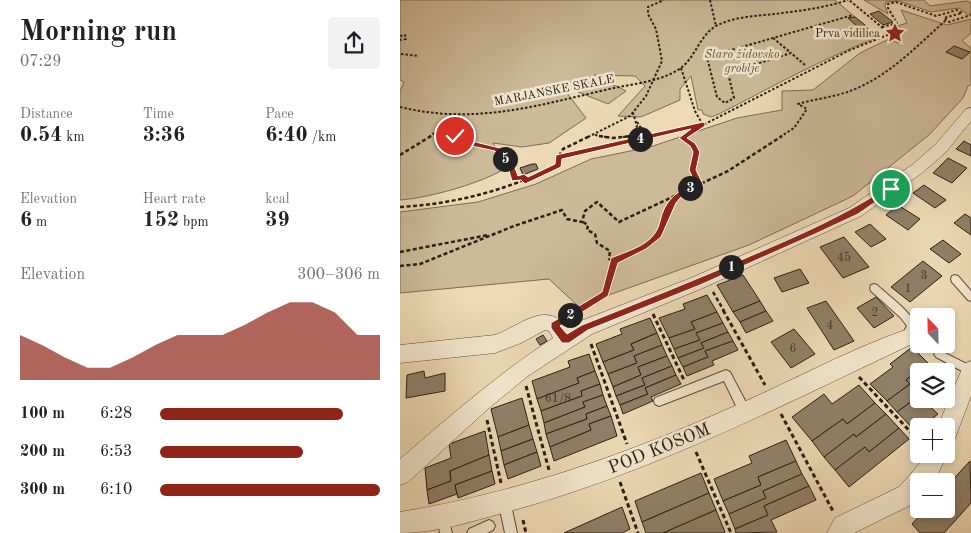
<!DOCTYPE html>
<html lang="en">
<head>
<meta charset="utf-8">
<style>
  :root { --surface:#fff; --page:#f2f2f2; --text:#202124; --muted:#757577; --accent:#8f2418 }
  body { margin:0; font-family:"Old Standard TT",serif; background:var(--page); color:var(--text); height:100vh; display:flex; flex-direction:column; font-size:19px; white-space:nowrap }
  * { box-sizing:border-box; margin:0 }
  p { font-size:16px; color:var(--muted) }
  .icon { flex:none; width:28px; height:28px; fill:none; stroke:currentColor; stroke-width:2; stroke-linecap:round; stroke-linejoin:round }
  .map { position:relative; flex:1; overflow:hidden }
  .sheet { display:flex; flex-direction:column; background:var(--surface); width:400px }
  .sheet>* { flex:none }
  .needle { width:32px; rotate:338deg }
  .tools { position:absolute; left:510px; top:308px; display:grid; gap:10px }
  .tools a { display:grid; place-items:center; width:45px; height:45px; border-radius:5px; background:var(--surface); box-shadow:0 2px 8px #0003; font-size:25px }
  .pin { position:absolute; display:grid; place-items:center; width:42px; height:42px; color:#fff; margin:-21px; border:2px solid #fff; border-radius:50%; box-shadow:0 1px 5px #0007 }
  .km { position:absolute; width:25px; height:25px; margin:-12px; border-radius:50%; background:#222; color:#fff; font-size:14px; line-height:25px; text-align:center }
  .round { display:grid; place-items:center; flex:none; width:52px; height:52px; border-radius:5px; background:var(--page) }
  .head { display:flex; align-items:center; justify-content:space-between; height:85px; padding:0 20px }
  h1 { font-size:28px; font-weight:700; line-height:38px }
  .metrics { display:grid; grid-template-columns:repeat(3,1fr); gap:8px; height:85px; padding:5px 20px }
  .metrics div { display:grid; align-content:center }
  .metrics b { font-size:21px; font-weight:700 }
  .metrics small { font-size:14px; font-weight:400 }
  .metrics p { font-size:14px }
  .chart { height:140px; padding:10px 20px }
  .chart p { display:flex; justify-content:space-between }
  .chart svg { width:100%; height:90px; margin-top:5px; fill:var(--accent); opacity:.7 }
  ul { padding:0 20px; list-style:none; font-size:16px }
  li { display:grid; grid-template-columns:80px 60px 1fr; align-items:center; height:38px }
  li i { height:12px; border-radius:6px; background:var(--accent) }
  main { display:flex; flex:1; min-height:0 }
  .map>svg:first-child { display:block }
</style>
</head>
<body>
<main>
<section class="sheet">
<div class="head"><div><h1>Morning run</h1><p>07:29</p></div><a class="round"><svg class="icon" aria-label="share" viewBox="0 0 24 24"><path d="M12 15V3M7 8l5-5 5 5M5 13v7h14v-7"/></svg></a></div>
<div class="metrics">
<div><p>Distance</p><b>0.54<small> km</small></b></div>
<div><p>Time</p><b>3:36</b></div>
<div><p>Pace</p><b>6:40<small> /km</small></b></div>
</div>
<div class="metrics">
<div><p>Elevation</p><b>6<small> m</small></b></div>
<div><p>Heart rate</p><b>152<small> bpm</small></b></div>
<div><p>kcal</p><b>39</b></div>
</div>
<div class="chart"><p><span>Elevation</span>300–306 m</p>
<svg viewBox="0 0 160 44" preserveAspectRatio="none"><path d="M0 44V22L10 27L20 33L30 38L40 38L50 33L60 27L70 22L80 22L90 22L100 17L110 11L120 6L130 6L140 11L150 22L160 22V44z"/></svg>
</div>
<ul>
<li><b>100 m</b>6:28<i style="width:83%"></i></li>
<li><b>200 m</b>6:53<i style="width:65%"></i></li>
<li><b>300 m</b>6:10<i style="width:100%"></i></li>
</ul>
</section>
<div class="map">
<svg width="571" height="533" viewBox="0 0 571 533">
  <rect width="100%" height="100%" fill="#eddab4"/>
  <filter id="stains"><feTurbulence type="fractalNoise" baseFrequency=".004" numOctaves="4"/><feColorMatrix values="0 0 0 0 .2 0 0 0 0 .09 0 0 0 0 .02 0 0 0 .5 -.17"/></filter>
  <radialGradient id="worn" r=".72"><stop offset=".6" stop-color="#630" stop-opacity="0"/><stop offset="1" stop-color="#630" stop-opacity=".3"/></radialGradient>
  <g fill="#ccba99" stroke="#7c6c57">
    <path d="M0 0H435L455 17 449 18 458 27 465 25 479 37C423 58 372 87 319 114L311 117 303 114 302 110H298L291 76 280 89V100L241 117 218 116 245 86 235 76 194 75 226 91 208 104 161 85 186 118 149 143 122 147 93 143 107 167C84 183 28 198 0 200V91L4 82 0 80Z"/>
    <path d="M464 0H524L530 6 567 1 571 3V13L568 15 559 8 531 12 499 1 486 2 485 6 488 14Z"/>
    <path d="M501 10 547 25 571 19V33L562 41 571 48V84L568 86 563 98 530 134 453 196 349 245 178 306 149 279 0 293V212L78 202 136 184 191 159 250 147 337 118 382 110V91L413 90 460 53 489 39 498 43 500 33 494 27 507 23Z"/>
  </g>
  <g fill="#908068" stroke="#2b1e15">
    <path d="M479 11 493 22 483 25 470 14Z"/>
    <path d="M455 17 465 25 458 27 448 18Z"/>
    <path d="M554 46 570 52 562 59 546 52Z"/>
    <path d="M564 141 571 145V156L556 149Z"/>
    <path d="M548 158 567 168 552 183 533 173Z"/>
    <path d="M132 164H136L138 169 123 175 120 168Z"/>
    <path d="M524 185 546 200 535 208 513 193Z"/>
    <path d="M498 205 520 219 508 230 486 215Z"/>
    <path d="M565 214 571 218V235L554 223Z"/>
    <path d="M470 224 486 239 471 247 455 232Z"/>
    <path d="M444 237 469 267 443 278 420 247Z"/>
    <path d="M543 240 561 254 549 263 530 249Z"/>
    <path d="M523 261 542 276 510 302 491 287Z"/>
    <path d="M400 269 409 283 382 292 374 278Z"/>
    <path d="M343 275 360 301 333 312 317 285Z"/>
    <path d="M307 295 317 312 291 322 295 329 269 338 259 318 285 309 283 304Z"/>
    <path d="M476 297 494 316 474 328 457 308Z"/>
    <path d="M360 301 366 311 340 322 333 312Z"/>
    <path d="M426 301 454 341 434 350 407 308Z"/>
    <path d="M366 311 373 321 346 333 340 322Z"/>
    <path d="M317 312 323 323 296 333 300 340 274 349 269 338 295 329 291 322Z"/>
    <path d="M179 317 182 324 168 329 166 323Z"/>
    <path d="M250 318 257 333 231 344 234 350 203 362 196 344 222 334 220 329Z"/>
    <path d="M323 323 328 332 301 343 304 348 278 358 274 349 300 340 296 333Z"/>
    <path d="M394 329 415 354 391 368 371 342Z"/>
    <path d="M328 332 333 341 305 351 308 357 283 367 278 358 304 348 301 343Z"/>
    <path d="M257 333 262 345 234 356 237 363 208 374 203 362 234 350 231 344Z"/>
    <path d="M143 335 147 341 140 345 136 339Z"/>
    <path d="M333 341 338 350 312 361 314 365 287 376 283 367 308 357 305 351Z"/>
    <path d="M262 345 267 356 238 367 241 375 213 387 208 374 237 363 234 356Z"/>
    <path d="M512 347 528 363 506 380 510 384 487 401 470 384 493 367 490 364Z"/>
    <path d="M189 354 195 371 177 378 179 383 137 399 132 381 170 367 168 361Z"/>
    <path d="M267 356 272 366 242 378 245 385 216 396 213 387 241 375 238 367Z"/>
    <path d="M528 363 537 371H519V386L515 389 519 393V396L497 412 487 401 510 384 506 380Z"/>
    <path d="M272 366 276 375 245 388 248 394 220 405 216 396 245 385 242 378Z"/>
    <path d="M24 371 25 378 45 373V391L6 398 7 375Z"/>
    <path d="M195 371 200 384 181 391 182 396 141 411 137 399 179 383 177 378Z"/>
    <path d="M276 375 281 384 251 397 253 401 223 414 220 405 248 394 245 388Z"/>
    <path d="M200 384 203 395 183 402 185 407 144 423 141 411 182 396 181 391Z"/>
    <path d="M459 385 475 403 447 424 443 419 412 441 392 417 424 394 432 404Z"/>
    <path d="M203 395 207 406 186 414 187 419 146 434 144 423 185 407 183 402Z"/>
    <path d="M519 396V399H533L527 404 538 414 523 426H519L516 432 497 412Z"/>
    <path d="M122 398 129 425 98 437 91 409Z"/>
    <path d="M475 403 486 414 456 437 454 434 424 457 412 441 443 419 447 424Z"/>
    <path d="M207 406 211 416 189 424 191 430 150 447 146 434 187 419 186 414Z"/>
    <path d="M486 414 499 428 469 452 465 447 435 470 424 457 454 434 456 437Z"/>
    <path d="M211 416 217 436 154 461 150 447 191 430 189 424Z"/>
    <path d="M129 425 133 439 101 451 98 437Z"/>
    <path d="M499 428 509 439 449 487 435 470 465 447 469 452Z"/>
    <path d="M85 431 89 455 50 471 51 481 27 490 25 468 51 458 49 444Z"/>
    <path d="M133 439 137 452 104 465 101 451Z"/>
    <path d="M386 440 396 461 358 477 361 485 323 501 314 479 352 463 349 456Z"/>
    <path d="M137 452 141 466 108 479 104 465Z"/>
    <path d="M89 455 92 471 55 485 57 494 29 504 27 490 51 481 50 471Z"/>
    <path d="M396 461 402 474 363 491 366 498 329 514 323 501 361 485 358 477Z"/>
    <path d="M570 461 571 503 544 533H520L512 524 526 509H546V487Z"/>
    <path d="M92 471 95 484 58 498 55 485Z"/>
    <path d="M301 473 309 493 242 522 235 501Z"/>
    <path d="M402 474 409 486 364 506 368 515 335 529 329 514 366 498 363 491Z"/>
    <path d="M409 486 416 500 371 520 377 532 336 533 335 529 368 515 364 506Z"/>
    <path d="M309 493 316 510 263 533H246L242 522Z"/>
    <path d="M222 507 230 529 222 533H164Z"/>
    <path d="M316 510 325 532 322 533H263Z"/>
  </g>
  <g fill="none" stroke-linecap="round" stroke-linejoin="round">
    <defs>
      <g id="service">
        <path d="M555 275 558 276 571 291V301L568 300 552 282 551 279 552 276Z"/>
        <path d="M474 284 477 285C491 298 508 309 517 326L508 341 505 342 502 341 500 338 507 326 501 318 471 291 470 288 471 285Z"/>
        <path d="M539 350 571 366V376L536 357 534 354 536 351Z"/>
        <path d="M326 370 330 372 349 408 350 412 349 416 345 417 341 416 324 381 259 406 255 404 254 401 255 398Z"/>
        <path d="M104 494 108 496 110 500 117 533H105L98 500 100 496Z"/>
        <path d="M43 511 47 513 52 533H40L37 517 39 513Z"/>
        <path d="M89 520 93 522 95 526 93 530 87 533H67L69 529Z"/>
      </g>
      <g id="minor">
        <path d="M571 108V121L546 152 522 173 461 216 303 288 192 334 128 376 89 408 8 482 0 485V459C50 416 98 374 153 338L149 331 145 330 121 343 95 353 0 363V345L95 335C120 326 146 299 168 328L178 322 291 278 449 208 512 165 536 144 566 109Z"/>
        <path d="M505 330 512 332 515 338 512 344C379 407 246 475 103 513 69 522 36 533 0 533V512C118 493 230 453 339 404 394 380 448 350 505 330Z"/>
        <path d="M571 361V396L554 441 546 444V426H538L564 364Z"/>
        <path d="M546 450 548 454 534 481H519V499L515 503 454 533H427L435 518 499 487 521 462 525 454H546Z"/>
      </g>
    </defs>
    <use href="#service" stroke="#5c4d3d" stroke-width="2"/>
    <use href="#minor" stroke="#5c4d3d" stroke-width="1"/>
    <g stroke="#2b1e15" stroke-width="2" stroke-dasharray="2.5 2" stroke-linecap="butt">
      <path d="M310 0 316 26"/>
      <path d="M482 27 497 23 488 8V4L496 2 536 16 557 10 562 13 544 18 549 22 571 15"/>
      <path d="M490 33H495"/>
      <path d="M0 36 5 35 6 39 0 40"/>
      <path d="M373 38 391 53"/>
      <path d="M1 54 19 56"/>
      <path d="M405 65 391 53 328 73 334 98 325 103 317 97 307 57 453 15"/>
      <path d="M281 68 295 111 303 125 286 137"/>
      <path d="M0 107C73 125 137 106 209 89 232 84 258 82 278 70 296 59 299 34 318 25 334 17 356 16 374 14 399 11 424 8 448 0"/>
      <path d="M237 122 241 128 252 136"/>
      <path d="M195 135 206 137"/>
      <path d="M29 137 56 117"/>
      <path d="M56 137 54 128 57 116"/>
      <path d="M188 137 230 116 246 96 262 61 256 29 248 14V7L264 0"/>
      <path d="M223 137 231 136 237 126 233 113"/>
      <path d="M247 137 303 125 450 50 490 34 449 0"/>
      <path d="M380 137 394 128 407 109 398 104C415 99 434 97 450 91 488 77 517 46 546 20"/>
    </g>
    <g stroke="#2b1e15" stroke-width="2.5" stroke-dasharray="4 2.5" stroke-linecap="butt">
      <path d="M56 136 58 139 97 149 113 170 115 179 124 177 125 181"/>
      <path d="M199 136 213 138 231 136"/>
      <path d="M288 136 283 139C299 150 294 151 293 168 293 173 297 179 299 184"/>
      <path d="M0 155 31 136"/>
      <path d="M159 156 163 149 190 136"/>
      <path d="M0 207C56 204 107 190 158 165V157L253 136"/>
      <path d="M183 222 188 225 187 230 195 234 197 243 210 251 209 259 214 261C228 252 248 248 259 234 268 223 269 207 278 195"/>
      <path d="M0 252 88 235"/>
      <path d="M0 266 20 264 114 226 162 210 167 219 182 222 185 211 197 202 219 222 328 171 382 136"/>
      <path d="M313 292 324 311"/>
      <path d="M177 311 205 294 214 261"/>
    </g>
    <g stroke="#2b1e15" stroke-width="3" stroke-dasharray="4.5 3" stroke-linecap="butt">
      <path d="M323 310 365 385"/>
      <path d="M253 314 284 380"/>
      <path d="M166 318 179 310"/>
      <path d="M191 344 227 444"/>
      <path d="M459 377 519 441"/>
      <path d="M126 386 149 470"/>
      <path d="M381 414 434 513"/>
      <path d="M87 420 101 483"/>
      <path d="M296 452 331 533"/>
      <path d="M220 482 238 533"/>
      <path d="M123 520 126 533"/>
    </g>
    <use href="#service" fill="#f3e7ce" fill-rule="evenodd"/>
    <use href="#minor" fill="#f3e7ce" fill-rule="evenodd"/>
  </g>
  <path fill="#8f2418" stroke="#fff" d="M303 122 305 123V126L287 138 295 143 300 152 296 170 303 184 302 186 282 196 276 203 261 237 246 249 218 263 208 296 160 326 167 334 182 325C240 302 298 279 355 254 402 234 445 215 488 187L494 189 458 214 415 234 300 285 188 330 169 343H162L151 328V323L202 292 211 258C225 252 247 246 255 233 259 228 260 220 262 214 268 197 280 190 295 183L289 170 293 152 290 146 279 138 291 129 162 159 161 167 125 184 121 180 112 181 109 171 95 151 58 143 53 138V134H58L63 139 100 148 115 168 118 176 124 174 128 177 155 164 156 155Z"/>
  <defs>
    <symbol id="sight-bare" viewBox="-9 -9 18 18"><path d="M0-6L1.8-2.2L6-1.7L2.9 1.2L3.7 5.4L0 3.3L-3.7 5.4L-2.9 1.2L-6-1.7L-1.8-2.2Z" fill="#8f2418" stroke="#f3e7ce" stroke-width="2.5" paint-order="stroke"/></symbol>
  </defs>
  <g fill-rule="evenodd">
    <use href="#sight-bare" x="481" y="19" width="28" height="28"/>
  </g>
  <g text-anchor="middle" stroke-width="5" stroke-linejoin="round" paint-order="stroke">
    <g font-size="12" fill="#2b1e15" stroke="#f3e7ce" text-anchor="end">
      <text x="480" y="37">Prva vidilica</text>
    </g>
    <g font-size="12" font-style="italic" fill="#5b4d3d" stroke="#f3e7ce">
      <text x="342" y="58">Staro židovsko<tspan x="342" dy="14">groblje</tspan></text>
    </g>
    <g font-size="12" fill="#2b1e15" stroke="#f3e7ce">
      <text transform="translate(154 90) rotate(-11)" y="4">MARJANSKE SKALE</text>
    </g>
    <g font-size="12" fill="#44362a">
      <text x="444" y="261">45</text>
      <text x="524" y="279">3</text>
      <text x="508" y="292">1</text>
      <text x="475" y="316">2</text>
      <text x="430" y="329">4</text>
      <text x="393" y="352">6</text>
      <text x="158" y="402">61/8</text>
    </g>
    <g font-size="18" fill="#2b1e15" stroke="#f3e7ce">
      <text transform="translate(259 448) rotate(-22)" y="6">POD KOSOM</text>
    </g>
  </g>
  <rect width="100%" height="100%" filter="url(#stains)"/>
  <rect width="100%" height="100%" fill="url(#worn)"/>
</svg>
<div class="tools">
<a><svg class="needle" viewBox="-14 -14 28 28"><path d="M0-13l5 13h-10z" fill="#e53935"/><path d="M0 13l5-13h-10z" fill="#757577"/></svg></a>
<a><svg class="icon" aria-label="layers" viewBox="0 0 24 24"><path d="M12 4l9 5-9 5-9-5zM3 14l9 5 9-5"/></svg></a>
<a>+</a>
<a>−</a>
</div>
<div class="pin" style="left:491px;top:189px;background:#1e9e55"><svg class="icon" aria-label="arrive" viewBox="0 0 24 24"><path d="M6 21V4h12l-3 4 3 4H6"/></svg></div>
<div class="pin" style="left:55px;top:136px;background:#d93025"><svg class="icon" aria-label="check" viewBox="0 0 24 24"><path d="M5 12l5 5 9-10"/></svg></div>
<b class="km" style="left:331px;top:267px">1</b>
<b class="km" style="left:170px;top:315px">2</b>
<b class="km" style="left:290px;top:188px">3</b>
<b class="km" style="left:240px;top:139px">4</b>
<b class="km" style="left:105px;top:159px">5</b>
</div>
</main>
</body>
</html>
